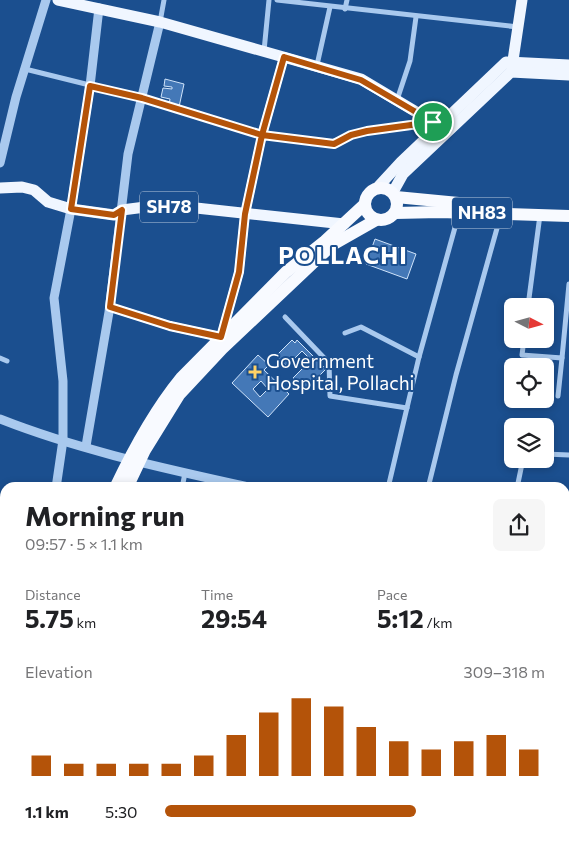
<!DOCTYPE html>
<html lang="en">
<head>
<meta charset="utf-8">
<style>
  :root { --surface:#fff; --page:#f6f6f6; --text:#202124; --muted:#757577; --accent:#b45309 }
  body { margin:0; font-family:Commissioner,sans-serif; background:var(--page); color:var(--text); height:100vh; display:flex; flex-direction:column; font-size:19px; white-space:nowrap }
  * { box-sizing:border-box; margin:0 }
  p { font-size:16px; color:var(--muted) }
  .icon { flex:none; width:28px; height:28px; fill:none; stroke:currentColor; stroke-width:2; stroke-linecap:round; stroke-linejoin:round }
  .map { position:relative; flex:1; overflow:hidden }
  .drawer { position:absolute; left:0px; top:482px; width:570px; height:359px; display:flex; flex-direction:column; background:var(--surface); border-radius:15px 15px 0 0; box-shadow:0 2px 8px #0003 }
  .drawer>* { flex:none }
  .needle { width:32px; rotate:96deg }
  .controls { position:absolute; left:504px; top:298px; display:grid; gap:10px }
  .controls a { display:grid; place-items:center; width:50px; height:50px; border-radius:8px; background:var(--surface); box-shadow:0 2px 8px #0003; font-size:25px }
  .pin { position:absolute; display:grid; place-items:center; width:42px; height:42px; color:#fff; margin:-21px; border:2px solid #fff; border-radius:50%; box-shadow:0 1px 5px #0007 }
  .round { display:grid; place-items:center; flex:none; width:52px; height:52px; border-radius:8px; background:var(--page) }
  .summary { display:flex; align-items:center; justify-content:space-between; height:85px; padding:0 25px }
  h1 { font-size:28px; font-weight:700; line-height:38px }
  .metrics { display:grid; grid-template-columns:repeat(3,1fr); gap:8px; height:85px; padding:5px 25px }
  .metrics div { display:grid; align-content:center }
  .metrics b { font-size:25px; font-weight:700 }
  .metrics small { font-size:14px; font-weight:400 }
  .metrics p { font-size:14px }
  .chart { height:140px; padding:10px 25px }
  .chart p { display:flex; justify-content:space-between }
  .chart svg { width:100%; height:90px; margin-top:5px; stroke:var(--accent); stroke-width:6 }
  ul { padding:0 25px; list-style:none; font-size:16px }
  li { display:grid; grid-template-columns:80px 60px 1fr; align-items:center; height:38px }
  li i { height:12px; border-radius:6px; background:var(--accent) }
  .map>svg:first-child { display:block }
</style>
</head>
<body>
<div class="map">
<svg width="569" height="841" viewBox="0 0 569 841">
  <rect width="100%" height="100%" fill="#1b4f8f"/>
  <g fill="#4478b7" stroke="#cfe3fa" fill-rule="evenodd">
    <path d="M165 79 184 84 179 107 169 105 170 99 161 97 163 88 172 89V87L164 86Z"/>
    <path d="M375 239 416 254 407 279 366 264Z"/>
    <path d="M292 340 295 343 297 340 326 369 305 390 293 378 311 360 302 351 287 366 276 356Z"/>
    <path d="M258 355 269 365 264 370 289 394 268 417 232 383ZM261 381 268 389 260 397 253 389Z"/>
  </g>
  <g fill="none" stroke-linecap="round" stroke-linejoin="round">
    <g stroke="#a9c9ee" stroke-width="5">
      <path d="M277 0 518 27"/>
      <path d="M345 9 347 0"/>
      <path d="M160 22 164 0"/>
      <path d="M264 51 269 0"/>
      <path d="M317 65 330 7"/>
      <path d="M25 69 142 98 262 135 334 144 351 135 367 131 429 122"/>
      <path d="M397 100 410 61 416 17"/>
      <path d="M528 306 540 215"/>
      <path d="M285 317 329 363 330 396 407 408"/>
      <path d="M345 333 361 327 419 357"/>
      <path d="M524 339 522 355 562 358 569 284"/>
      <path d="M0 358 7 361"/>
      <path d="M558 396 562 358"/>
      <path d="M545 454 569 455"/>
      <path d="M182 488 185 473"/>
      <path d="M388 488 419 357 459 213"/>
      <path d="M428 488 456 375 501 214"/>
      <path d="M517 488 523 459"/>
      <path d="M565 665H569"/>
      <path d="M565 728 569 730"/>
      <path d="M565 811 569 812"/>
      <path d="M187 841 189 836"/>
      <path d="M259 841 261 836"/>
      <path d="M312 841 314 836"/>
      <path d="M355 841 357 836"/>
    </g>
    <g stroke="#a9c9ee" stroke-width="9">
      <path d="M0 163 16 97 46 0"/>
      <path d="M110 307 170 326 221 337 239 272 245 214 262 135 284 57"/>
      <path d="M0 419C81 451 168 469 253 488"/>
      <path d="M86 446 109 312 128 154 160 22"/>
      <path d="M56 488 63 440V381L54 298 71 209 90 86 99 8"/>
      <path d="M0 515 5 516"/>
      <path d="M565 555 569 556"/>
      <path d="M565 709 569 695"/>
      <path d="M397 836 406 841"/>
      <path d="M519 841 522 836"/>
    </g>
    <g stroke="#f0f6ff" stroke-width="11">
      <path d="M58 0 160 22 361 79 433 122 438 127"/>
      <path d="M512 67 522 0"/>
      <path d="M0 188 22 187 34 190 48 202 71 209 114 215 122 210 153 206 187 207 344 224"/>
      <path d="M377 188 401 162 506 62 569 65"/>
      <path d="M393 192 403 174 511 72 569 75"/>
      <path d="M480 836 486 841"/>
    </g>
    <g stroke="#f8faff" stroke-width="12">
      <circle cx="381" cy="204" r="16"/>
      <path d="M396 197 469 204"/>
      <path d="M395 213 440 212 569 216"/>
      <path d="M115 488C133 450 154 411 181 378L286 272 325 241 365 204"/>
      <path d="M127 488 145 450 179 395 222 349 332 245 376 220"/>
      <path d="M0 677 5 668"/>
      <path d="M0 702 5 694"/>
    </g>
  </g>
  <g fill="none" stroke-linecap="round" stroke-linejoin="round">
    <defs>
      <path id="route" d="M433 122 367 131 351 135 334 144 262 135 142 98 90 86 71 209 114 215 122 210 110 307 170 326 221 337 239 272 245 214 262 135 284 57 361 80 433 122"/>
    </defs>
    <use href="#route" stroke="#fff" stroke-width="10"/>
    <use href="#route" stroke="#b45309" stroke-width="6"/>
  </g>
  <path fill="#ffd166" stroke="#1b4f8f" stroke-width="2" d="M252.5 364.5h5v5h5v5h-5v5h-5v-5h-5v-5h5z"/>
  <g text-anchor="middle" stroke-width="4" stroke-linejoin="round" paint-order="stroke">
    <g fill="#1b4f8f" stroke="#bbcadd" stroke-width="1">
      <rect x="140" y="191.5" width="58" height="31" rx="4"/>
      <rect x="452" y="197.5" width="60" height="31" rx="4"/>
    </g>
    <g font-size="18" font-weight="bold" fill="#fff">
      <text x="169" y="213">SH78</text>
      <text x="482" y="219">NH83</text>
    </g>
    <g font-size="19" fill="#fff" stroke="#1b4f8f" text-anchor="start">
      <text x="266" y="368">Government<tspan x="266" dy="22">Hospital, Pollachi</tspan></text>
    </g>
    <g font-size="24" font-weight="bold" letter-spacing="1" fill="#fff" stroke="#1b4f8f">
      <text x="343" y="264">POLLACHI</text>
    </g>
  </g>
</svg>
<div class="controls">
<a><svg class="needle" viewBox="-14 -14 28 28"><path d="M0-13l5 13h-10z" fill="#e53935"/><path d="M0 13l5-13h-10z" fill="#757577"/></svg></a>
<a><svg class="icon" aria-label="locate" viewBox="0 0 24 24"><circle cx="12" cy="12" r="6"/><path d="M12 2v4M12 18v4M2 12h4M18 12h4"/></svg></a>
<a><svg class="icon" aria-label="layers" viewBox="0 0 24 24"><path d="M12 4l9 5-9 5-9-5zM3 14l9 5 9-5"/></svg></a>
</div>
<div class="pin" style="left:433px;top:122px;background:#1e9e55"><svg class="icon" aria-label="arrive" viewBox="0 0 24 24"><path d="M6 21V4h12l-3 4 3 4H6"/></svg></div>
<section class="drawer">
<div class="summary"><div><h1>Morning run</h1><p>09:57 · 5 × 1.1 km</p></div><a class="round"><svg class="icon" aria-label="share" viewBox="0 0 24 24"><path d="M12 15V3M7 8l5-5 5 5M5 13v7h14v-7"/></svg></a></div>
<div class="metrics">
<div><p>Distance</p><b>5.75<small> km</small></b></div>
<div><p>Time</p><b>29:54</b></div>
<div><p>Pace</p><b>5:12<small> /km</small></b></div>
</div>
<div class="chart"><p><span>Elevation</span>309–318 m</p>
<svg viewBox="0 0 160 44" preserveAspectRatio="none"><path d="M5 44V34M15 44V38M25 44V38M35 44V38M45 44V38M55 44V34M65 44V24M75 44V13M85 44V6M95 44V10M105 44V20M115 44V27M125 44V31M135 44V27M145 44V24M155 44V31"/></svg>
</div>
<ul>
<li><b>1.1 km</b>5:30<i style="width:66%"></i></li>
</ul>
</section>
</div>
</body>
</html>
